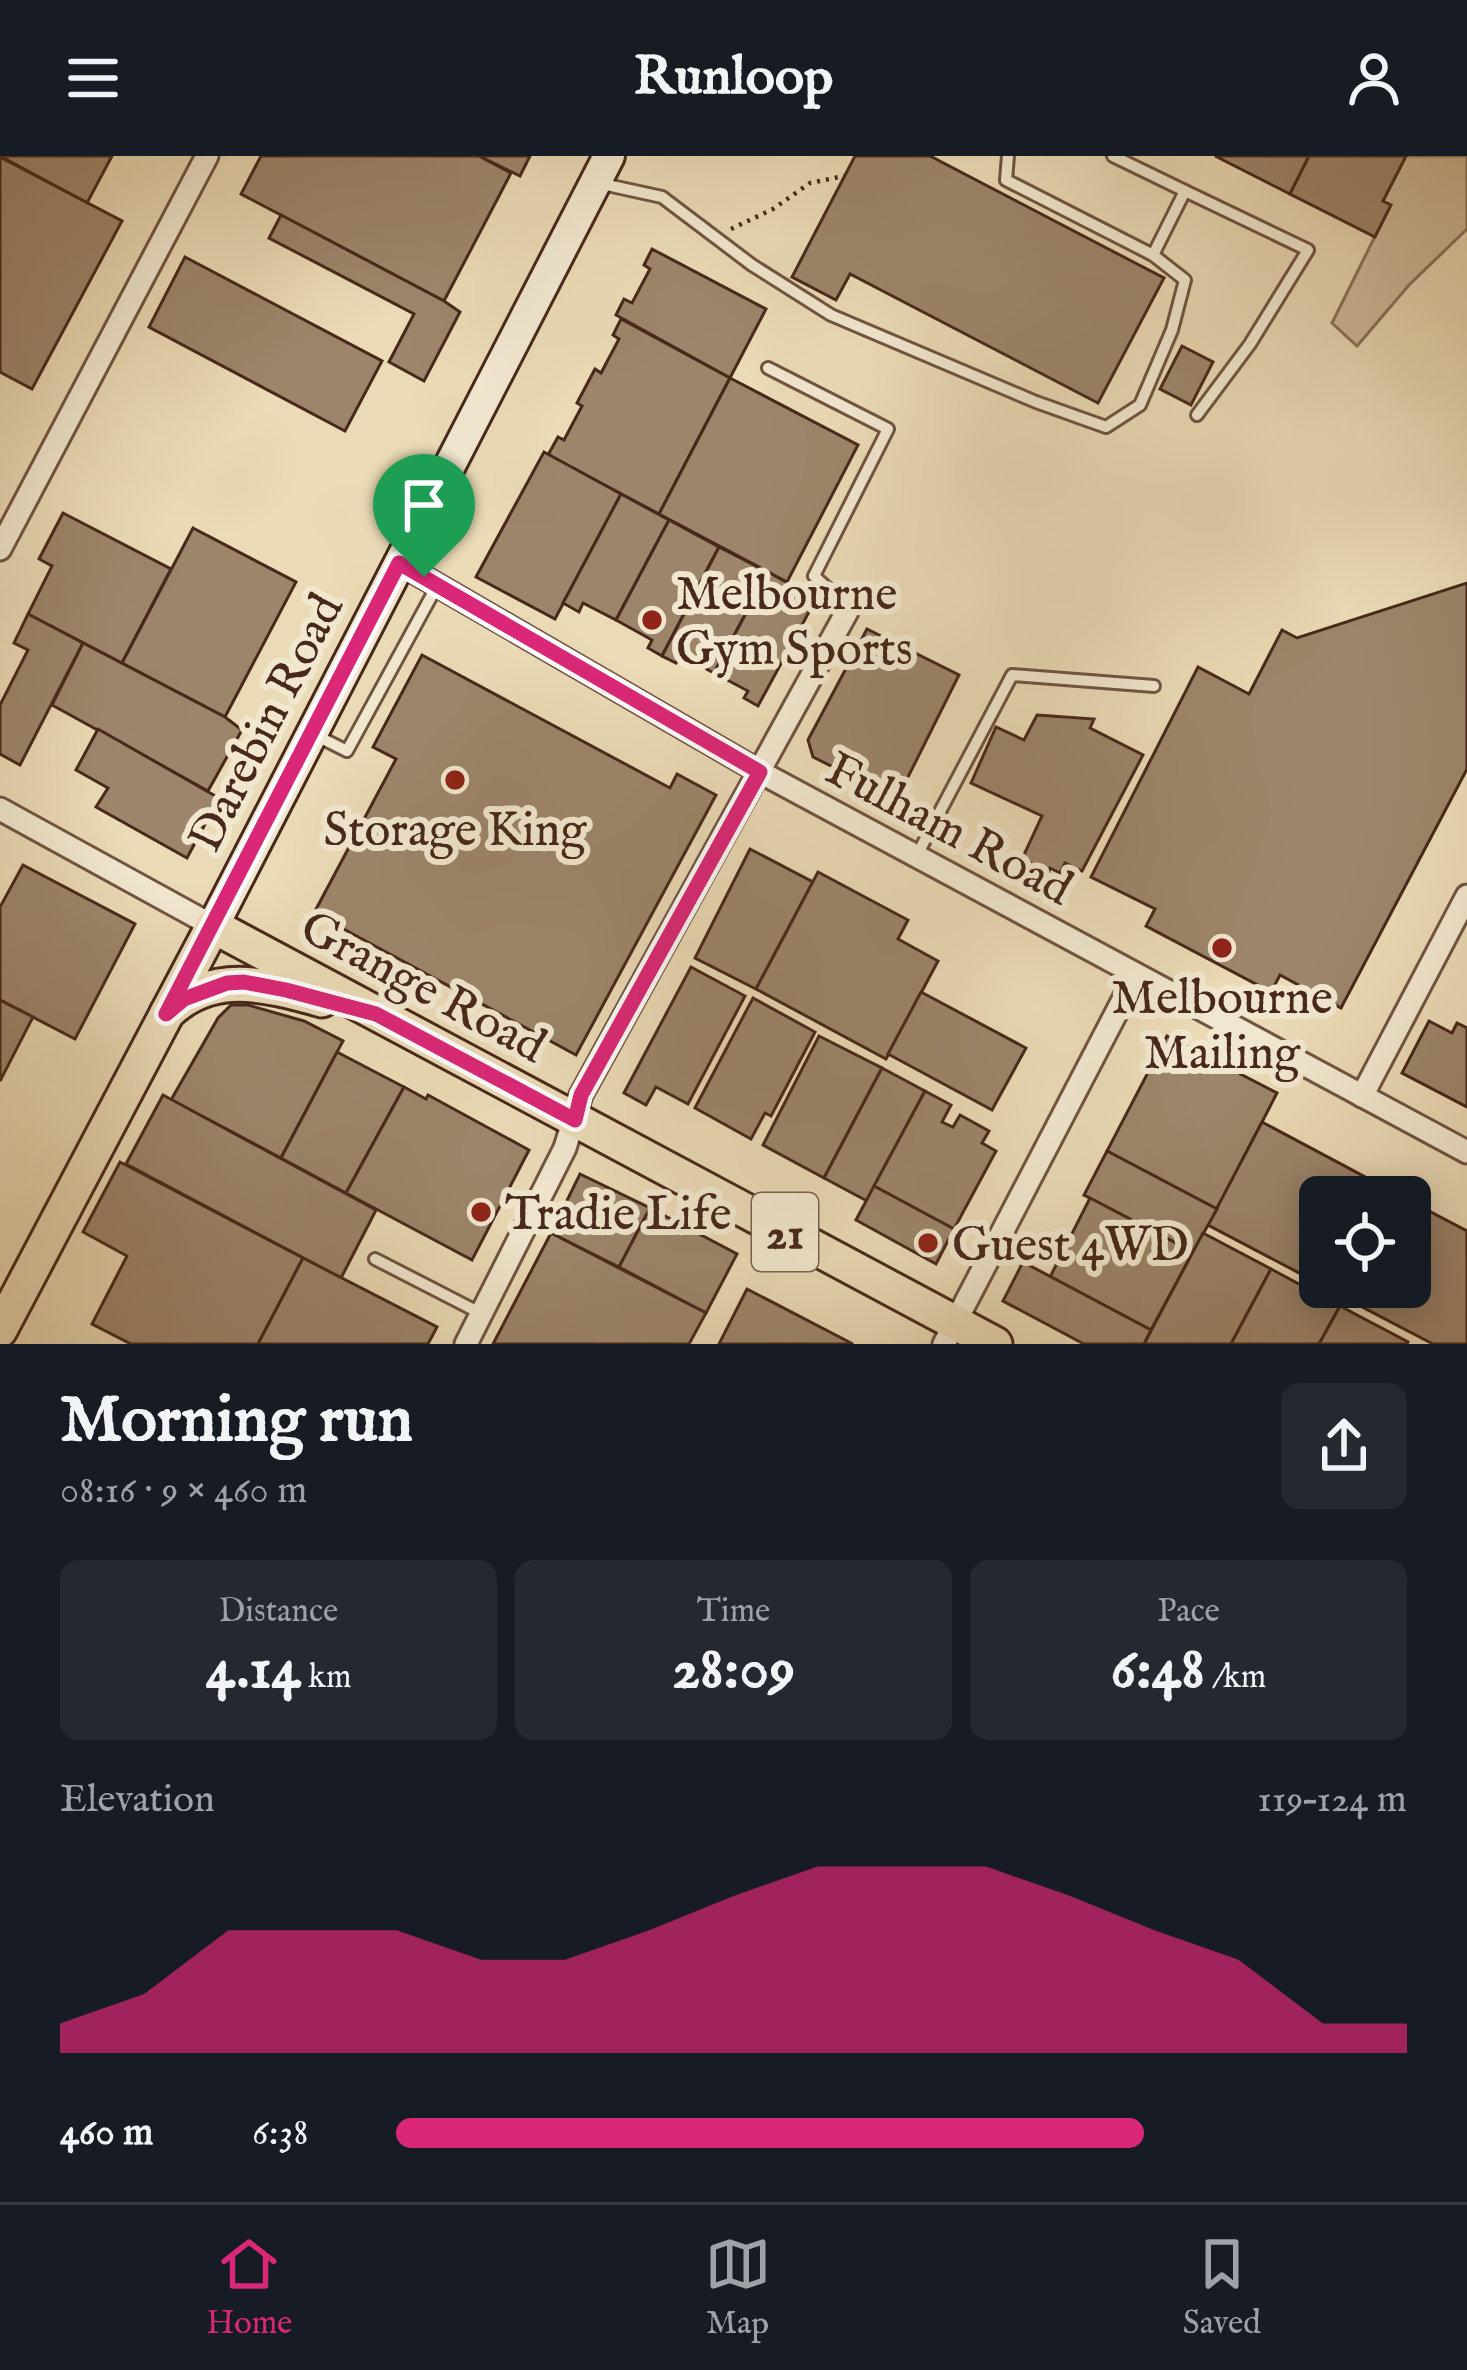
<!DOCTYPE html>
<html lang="en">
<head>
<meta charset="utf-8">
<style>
  :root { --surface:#171b24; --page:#242831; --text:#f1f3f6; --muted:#9ea1a6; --line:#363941; --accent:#db2777 }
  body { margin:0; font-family:"IM FELL English",serif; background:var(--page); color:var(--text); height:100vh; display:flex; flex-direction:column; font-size:45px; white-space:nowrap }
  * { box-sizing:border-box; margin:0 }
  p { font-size:39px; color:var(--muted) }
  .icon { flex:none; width:66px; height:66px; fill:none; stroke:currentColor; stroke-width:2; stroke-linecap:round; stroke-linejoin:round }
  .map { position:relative; height:1188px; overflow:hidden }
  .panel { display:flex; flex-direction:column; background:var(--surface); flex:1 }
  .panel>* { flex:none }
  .buttons { position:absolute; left:1299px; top:1020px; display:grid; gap:24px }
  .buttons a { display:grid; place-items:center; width:132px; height:132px; border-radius:18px; background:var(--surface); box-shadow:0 6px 30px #0003; font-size:60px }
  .pin { position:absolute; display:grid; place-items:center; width:102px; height:102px; color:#fff; margin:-123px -51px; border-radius:50% 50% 50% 0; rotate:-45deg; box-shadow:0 0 12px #0007 }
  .pin .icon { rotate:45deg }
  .round { display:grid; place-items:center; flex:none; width:126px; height:126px; border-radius:18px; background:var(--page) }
  .headline { display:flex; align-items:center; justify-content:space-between; height:204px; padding:0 60px }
  h1 { font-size:66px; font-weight:700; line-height:90px }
  .figures { display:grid; grid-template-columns:repeat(3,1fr); gap:18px; height:204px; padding:12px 60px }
  .figures div { display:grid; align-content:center; border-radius:18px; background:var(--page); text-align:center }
  .figures b { font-size:60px; font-weight:700 }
  .figures small { font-size:33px; font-weight:400 }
  .figures p { font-size:33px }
  .chart { height:336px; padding:24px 60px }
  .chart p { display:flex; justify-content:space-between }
  .chart svg { width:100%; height:216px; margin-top:12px; fill:var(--accent); opacity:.7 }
  ul { padding:0 60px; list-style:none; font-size:39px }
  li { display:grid; grid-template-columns:192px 144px 1fr; align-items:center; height:90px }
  li i { height:30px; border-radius:15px; background:var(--accent) }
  header { display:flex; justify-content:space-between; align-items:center; height:156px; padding:0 60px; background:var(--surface); font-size:54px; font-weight:700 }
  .tab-bar { display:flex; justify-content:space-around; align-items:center; height:168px; border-top:3px solid var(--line); background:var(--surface); font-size:33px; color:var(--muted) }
  .tab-bar a { display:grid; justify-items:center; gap:6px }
  .tab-bar .on { color:var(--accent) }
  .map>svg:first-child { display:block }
</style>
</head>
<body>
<header><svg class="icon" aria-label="menu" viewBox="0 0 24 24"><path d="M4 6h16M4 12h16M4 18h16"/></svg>Runloop<svg class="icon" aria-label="person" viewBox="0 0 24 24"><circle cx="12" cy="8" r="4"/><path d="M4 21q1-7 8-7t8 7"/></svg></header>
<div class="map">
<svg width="1467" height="1188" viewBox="0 0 1467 1188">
  <rect width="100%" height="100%" fill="#eadab5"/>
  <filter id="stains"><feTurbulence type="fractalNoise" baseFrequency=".00167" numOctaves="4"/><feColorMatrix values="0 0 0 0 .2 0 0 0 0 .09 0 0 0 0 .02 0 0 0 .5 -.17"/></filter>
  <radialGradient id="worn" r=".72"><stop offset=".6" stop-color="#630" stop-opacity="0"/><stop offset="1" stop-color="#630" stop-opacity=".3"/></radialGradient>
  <path fill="#cebc9b" stroke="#8a725b" stroke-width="3" d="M1406 0H1467V73L1409 129 1357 190 1332 167 1390 50 1383 45Z"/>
  <g fill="#9c856b" stroke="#47281b" stroke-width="3">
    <path d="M0 0H112L87 47Z"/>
    <path d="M261 0H479L511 17 444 145 241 38Z"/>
    <path d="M479 0H530L520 20Z"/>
    <path d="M855 0H930L1164 122 1098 247 850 118 836 144 792 121Z"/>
    <path d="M1215 0H1309L1290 38Z"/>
    <path d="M1309 0H1406L1383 45 1391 49 1375 81 1290 38Z"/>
    <path d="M0 1 122 65 32 233 0 216Z"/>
    <path d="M281 59 444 145 460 156 424 225 389 206 414 158 269 82Z"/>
    <path d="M652 93 766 153 730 222 616 159 624 143 632 147 650 113 644 109Z"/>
    <path d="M185 101 382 205 345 275 149 171Z"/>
    <path d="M621 163 730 222 659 358 548 299 558 281 564 284 582 250 577 247 595 213 601 217 619 183 613 179Z"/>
    <path d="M1182 190 1213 206 1191 249 1160 233Z"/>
    <path d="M730 222 858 289 787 426 659 358Z"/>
    <path d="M544 296 621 338 555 463 476 421Z"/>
    <path d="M621 338 669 364 616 464 583 447 579 456 563 447Z"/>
    <path d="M63 357 171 413 122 507 28 458 52 410 39 403Z"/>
    <path d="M669 364 719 391 662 500 648 492 652 484 616 464Z"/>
    <path d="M193 372 296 426 225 561 122 507Z"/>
    <path d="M719 391 768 416 714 517 680 499 676 507 662 500Z"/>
    <path d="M768 416 816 443 758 550 744 542 748 535 714 517Z"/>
    <path d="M1467 427V613L1341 852 1280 819 1271 836 1146 770 1155 753 1091 721 1198 511 1249 538 1282 474 1297 482Z"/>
    <path d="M28 458 83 487 20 609 0 598V549L28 494 14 487Z"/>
    <path d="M867 473 959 519 897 643 813 601 808 584Z"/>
    <path d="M83 487 225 561 242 574 208 635 52 549Z"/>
    <path d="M422 499 670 632 677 618 716 639 576 899 314 757 396 603 373 591Z"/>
    <path d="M1037 559 1094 563 1090 572 1143 599 1082 715 1065 707 1060 717 1050 712 1049 715 1022 703 1042 660 971 627 996 571 1024 584Z"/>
    <path d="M98 573 219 642 187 702 96 651 108 632 76 614Z"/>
    <path d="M750 693 813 726 756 833 695 802Z"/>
    <path d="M23 709 135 768 75 883 0 844V751Z"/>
    <path d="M818 716 908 764 898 783 938 805 886 903 756 833Z"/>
    <path d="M691 811 745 840 688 948 656 931 646 949 624 937Z"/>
    <path d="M921 836 1026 892 992 954 888 898Z"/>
    <path d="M753 842 815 876 771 960 765 957 751 983 695 952Z"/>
    <path d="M0 844 33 861 0 925Z"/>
    <path d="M231 849H248L304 865 343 885 281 1002 171 944 218 862Z"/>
    <path d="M1429 865 1452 877 1457 867 1467 872V951L1402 917Z"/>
    <path d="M819 880 882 912 824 1022 763 989Z"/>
    <path d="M1167 880 1277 937 1217 1053 1107 995Z"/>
    <path d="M337 896 404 931 346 1037 281 1002Z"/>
    <path d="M882 912 925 935 867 1045 824 1022Z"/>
    <path d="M404 931 426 943 428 939 529 994 472 1104 346 1037Z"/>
    <path d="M925 935 951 949 942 966 953 971 960 959 989 975 982 987 996 995 954 1073 874 1030Z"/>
    <path d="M163 939 376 1054 341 1122 126 1008Z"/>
    <path d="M1262 966 1399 1039 1398 1041H1320V1128L1208 1069Z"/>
    <path d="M1107 995 1217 1053 1193 1096 1084 1039Z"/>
    <path d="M120 1006 303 1102 258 1188H131L92 1168 127 1100 83 1076Z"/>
    <path d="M580 1018 650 1052 619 1111 551 1077Z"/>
    <path d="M874 1030 954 1073 936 1108 856 1064Z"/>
    <path d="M1090 1042 1193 1096 1151 1174 1050 1121Z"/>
    <path d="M1410 1045 1467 1075V1188H1433L1345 1142 1350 1131H1410Z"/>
    <path d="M650 1052 737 1098 706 1157 619 1111Z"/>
    <path d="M551 1077 706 1157 689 1188H493Z"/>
    <path d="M1203 1077 1271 1113 1231 1188H1144Z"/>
    <path d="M303 1102 437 1171 428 1188H258Z"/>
    <path d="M1023 1106 1151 1174 1144 1188H1084L1003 1145Z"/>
    <path d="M1271 1113 1340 1150 1319 1188H1231Z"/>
    <path d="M747 1133 853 1188H719Z"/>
    <path d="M1340 1150 1408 1186 1407 1188H1319Z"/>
  </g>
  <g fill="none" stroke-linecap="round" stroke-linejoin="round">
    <defs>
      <g id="lane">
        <path d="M1113 0 1185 35 1153 99"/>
        <path d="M598 27 662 41 752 109 831 159 1036 246 1106 271 1140 249 1172 174 1185 124 1153 99 1006 24 1008 0"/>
        <path d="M1185 35 1308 94 1250 188 1197 259"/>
        <path d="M768 212 888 273 814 420 849 452"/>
        <path d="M315 579 347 595 438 428"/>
        <path d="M916 701 1012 519 1154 530"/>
        <path d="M375 1103 482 1158"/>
      </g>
      <g id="street">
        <path d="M0 393 207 0"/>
        <path d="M399 407 760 616 1467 996"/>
        <path d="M0 653 213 770"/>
        <path d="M1362 940 1467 740"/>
        <path d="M466 1188 565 992 581 939 849 452"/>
        <path d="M944 1188 1136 819"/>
      </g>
      <path id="secondary" d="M213 770 609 0"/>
      <g id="primary">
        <path d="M167 857C213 813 267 829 322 844"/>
        <path d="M0 1174 213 770 995 1188"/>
      </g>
    </defs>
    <use href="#lane" stroke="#705442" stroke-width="16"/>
    <use href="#street" stroke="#705442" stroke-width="27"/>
    <use href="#secondary" stroke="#47281b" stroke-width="36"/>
    <use href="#primary" stroke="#47281b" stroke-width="39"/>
    <path stroke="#47281b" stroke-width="4.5" stroke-dasharray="3 6" stroke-linecap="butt" d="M731 73 773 53 810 27 844 20"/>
    <use href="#lane" stroke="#f1e7cf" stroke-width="10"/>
    <use href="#street" stroke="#f1e7cf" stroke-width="21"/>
    <use href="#secondary" stroke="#f1e7cf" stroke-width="30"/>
    <use href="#primary" stroke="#eadab5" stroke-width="33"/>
  </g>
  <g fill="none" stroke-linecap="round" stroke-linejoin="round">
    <defs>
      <path id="route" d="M399 407 760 616 581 939 575 964 376 858 286 834 244 826 227 827 184 843 166 858Z"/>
    </defs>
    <use href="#route" stroke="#fff" stroke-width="24"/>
    <use href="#route" stroke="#db2777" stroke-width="15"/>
  </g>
  <g fill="#8f2418" stroke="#f1e7cf" stroke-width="4.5">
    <circle cx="652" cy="464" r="12"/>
    <circle cx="455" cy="624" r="12"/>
    <circle cx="1222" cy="792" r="12"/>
    <circle cx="481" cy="1056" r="12"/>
    <circle cx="928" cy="1087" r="12"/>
  </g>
  <g text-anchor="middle" stroke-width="12" stroke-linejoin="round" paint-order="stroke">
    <rect fill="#f1e7cf" stroke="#7a6151" stroke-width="3" x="752" y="1037" width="66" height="78" rx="9"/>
    <g font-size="45" font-weight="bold" fill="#47281b">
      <text x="785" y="1092">21</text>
    </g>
    <g font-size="48" fill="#47281b" stroke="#f1e7cf" text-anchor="start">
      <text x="676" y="453">Melbourne<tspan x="676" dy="55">Gym Sports</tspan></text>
      <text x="455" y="689" text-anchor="middle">Storage King</text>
      <text x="1222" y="857" text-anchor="middle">Melbourne<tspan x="1222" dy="55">Mailing</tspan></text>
      <text x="505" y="1073">Tradie Life</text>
      <text x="952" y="1104">Guest 4WD</text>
    </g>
    <g font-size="48" fill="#47281b" stroke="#f1e7cf">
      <text transform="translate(264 566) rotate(-63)" y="17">Darebin Road</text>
      <text transform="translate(950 671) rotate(28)" y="17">Fulham Road</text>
      <text transform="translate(424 829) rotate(28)" y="17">Grange Road</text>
    </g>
  </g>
  <rect width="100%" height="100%" filter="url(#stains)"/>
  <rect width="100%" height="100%" fill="url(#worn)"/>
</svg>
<div class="buttons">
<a><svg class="icon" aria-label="locate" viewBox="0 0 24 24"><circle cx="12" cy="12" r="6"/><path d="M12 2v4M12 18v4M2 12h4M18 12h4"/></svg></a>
</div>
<div class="pin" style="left:424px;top:421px;background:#1e9e55"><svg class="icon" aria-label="arrive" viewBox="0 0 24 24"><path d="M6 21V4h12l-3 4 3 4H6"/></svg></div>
</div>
<section class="panel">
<div class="headline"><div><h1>Morning run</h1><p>08:16 · 9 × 460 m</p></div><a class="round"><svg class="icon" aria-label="share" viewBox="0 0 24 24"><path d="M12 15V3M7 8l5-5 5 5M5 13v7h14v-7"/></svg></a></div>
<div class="figures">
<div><p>Distance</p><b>4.14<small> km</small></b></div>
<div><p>Time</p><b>28:09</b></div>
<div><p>Pace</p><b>6:48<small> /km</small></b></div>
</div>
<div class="chart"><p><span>Elevation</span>119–124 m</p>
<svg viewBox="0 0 160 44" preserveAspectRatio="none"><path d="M0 44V38L10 32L20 19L30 19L40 19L50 25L60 25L70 19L80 12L90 6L100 6L110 6L120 12L130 19L140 25L150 38L160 38V44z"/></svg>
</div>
<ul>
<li><b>460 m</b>6:38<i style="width:74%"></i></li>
</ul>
</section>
<nav class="tab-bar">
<a class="on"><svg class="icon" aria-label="home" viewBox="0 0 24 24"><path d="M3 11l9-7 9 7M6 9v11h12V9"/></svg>Home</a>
<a><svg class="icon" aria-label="map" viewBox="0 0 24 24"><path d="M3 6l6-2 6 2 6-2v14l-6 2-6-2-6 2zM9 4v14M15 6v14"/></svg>Map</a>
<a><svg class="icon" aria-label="saved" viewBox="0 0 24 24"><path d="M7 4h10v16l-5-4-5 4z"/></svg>Saved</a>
</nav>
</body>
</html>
